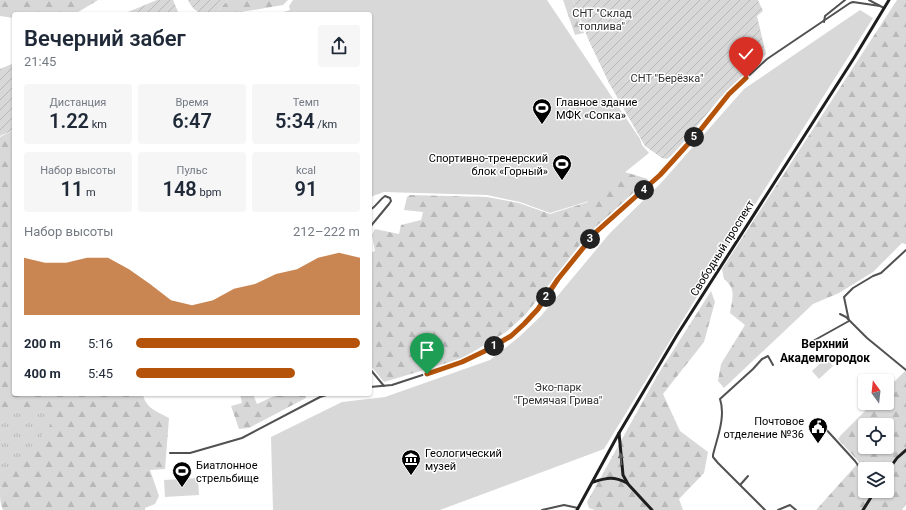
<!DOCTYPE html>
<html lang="ru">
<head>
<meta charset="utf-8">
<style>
  :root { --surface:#fff; --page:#f6f6f7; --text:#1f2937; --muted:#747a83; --accent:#b45309 }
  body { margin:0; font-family:Roboto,sans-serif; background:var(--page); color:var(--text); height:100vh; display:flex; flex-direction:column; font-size:15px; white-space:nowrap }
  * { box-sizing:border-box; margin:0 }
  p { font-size:13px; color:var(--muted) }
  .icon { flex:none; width:22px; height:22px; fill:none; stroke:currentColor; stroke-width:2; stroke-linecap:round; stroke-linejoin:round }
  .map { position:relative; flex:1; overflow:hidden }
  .panel { position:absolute; left:12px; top:12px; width:360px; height:384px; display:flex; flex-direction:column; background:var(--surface); border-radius:4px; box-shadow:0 1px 3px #0004 }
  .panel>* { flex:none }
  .needle { width:26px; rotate:345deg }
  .fabs { position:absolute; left:858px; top:374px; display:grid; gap:8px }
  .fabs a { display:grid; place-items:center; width:36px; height:36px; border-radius:4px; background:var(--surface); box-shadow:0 1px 3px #0004; font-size:20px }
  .pin { position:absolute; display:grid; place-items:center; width:34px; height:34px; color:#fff; margin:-41px -17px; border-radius:50% 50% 50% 0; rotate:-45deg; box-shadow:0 0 4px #0007 }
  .pin .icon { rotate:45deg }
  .km { position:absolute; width:20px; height:20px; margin:-10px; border-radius:50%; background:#222; color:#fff; font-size:11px; line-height:20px; text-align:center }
  .round { display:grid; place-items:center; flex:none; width:42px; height:42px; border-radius:4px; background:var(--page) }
  .headline { display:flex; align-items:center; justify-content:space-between; height:68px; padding:0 12px }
  h1 { font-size:22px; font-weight:600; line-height:30px }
  .metrics { display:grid; grid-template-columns:repeat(3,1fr); gap:6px; height:68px; padding:4px 12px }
  .metrics div { display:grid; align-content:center; border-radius:4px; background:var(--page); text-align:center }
  .metrics b { font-size:20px; font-weight:600 }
  .metrics small { font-size:11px; font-weight:400 }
  .metrics p { font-size:11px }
  .chart { height:112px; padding:8px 12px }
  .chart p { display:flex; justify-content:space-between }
  .chart svg { width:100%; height:72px; margin-top:4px; fill:var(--accent); opacity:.7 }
  ul { padding:0 12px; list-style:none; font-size:13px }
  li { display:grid; grid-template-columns:64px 48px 1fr; align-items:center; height:30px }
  li i { height:10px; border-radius:5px; background:var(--accent) }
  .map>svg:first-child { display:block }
</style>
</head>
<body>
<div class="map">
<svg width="906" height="510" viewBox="0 0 906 510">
  <defs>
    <pattern id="grass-tufts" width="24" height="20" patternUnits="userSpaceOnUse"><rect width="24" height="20" fill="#d8d8d8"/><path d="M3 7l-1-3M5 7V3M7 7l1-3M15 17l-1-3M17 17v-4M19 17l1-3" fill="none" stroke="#b8b8b8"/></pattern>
    <pattern id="forest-firs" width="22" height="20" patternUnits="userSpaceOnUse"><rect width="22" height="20" fill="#d8d8d8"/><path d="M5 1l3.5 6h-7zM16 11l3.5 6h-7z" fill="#b8b8b8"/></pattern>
    <pattern id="garden-furrows" width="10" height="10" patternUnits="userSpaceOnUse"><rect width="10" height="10" fill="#d8d8d8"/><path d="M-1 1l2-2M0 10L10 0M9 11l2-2" fill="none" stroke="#b8b8b8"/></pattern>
  </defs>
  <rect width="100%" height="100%" fill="#fff"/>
  <path fill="url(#grass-tufts)" d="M43 409 53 423 7 477 0 488V410Z"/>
  <g fill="url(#forest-firs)" fill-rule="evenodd">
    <path d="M0 0H98L75 14H14V18L0 16Z"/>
    <path d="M228 0H288L283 5 230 14H215Z"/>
    <path d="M563 0H573L584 33 575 35Z"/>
    <path d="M897 0H906V244L902 243 873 272 839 293 813 304 724 388 718 381 721 364 745 325 730 313C732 299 737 289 724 279L722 269Z"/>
    <path d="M14 130V394H143C145 408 158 412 169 418L165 469 150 470 159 496 155 504 145 508V510H3C0 504 0 496 0 489 2 476 42 436 52 423L43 410H0V137Z"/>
    <path d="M575 157 648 179 586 237 526 314 506 332 461 359 384 382 370 365V253L375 251 372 235 375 229 399 234 401 225 421 220 423 212 404 210 407 197 410 195 487 197 519 203 550 214 588 202Z"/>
    <path d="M711 291 715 302 704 342 663 394 680 431 708 452 704 473 679 499 683 510H595L589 508 587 502 657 376Z"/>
    <path d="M906 370V504L902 510H816L859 462 838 439 841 435 873 403H887V389ZM865 425H887V447H865ZM865 469H887V491H865Z"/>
    <path d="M240 394H253L257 404 279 394H305L306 398 249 428 239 429 231 406 242 403Z"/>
  </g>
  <g fill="#d8d8d8">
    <path d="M293 0H547L640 139 642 145 649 153 589 201 550 213 520 202 487 195 384 192 370 197V14H276L290 10 289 6Z"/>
    <path d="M860 10 873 18 701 290 604 449 440 510H273L271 437 342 402 385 397 490 360 519 337 540 317 610 233 661 183 744 89Z"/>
    <path d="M826 358 833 366 819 379 812 371Z"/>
    <path d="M198 478 199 495 165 497 164 480Z"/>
  </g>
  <g fill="url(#garden-furrows)">
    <path d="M157 0H173L179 14H123Z"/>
    <path d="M188 0H228L215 14C201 14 195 14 188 0Z"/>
    <path d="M573 0H758L763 11 757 16 766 54 719 99 689 136 671 156 667 159 662 158 645 146 609 83 589 41Z"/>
    <path d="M14 63V130L0 136V69Z"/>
  </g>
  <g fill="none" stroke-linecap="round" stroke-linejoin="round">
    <g stroke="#515151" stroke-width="2">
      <path d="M869 0 884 8"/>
      <path d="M824 22 825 16 845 0"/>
      <path d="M370 210C377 206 379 200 385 196L390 198 391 201 389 204 370 227"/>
      <path d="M840 314 846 317 867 338 906 370"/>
      <path d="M849 321 844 297 853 288 873 276 881 273 906 250"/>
      <path d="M813 341 849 321"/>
      <path d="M370 369 384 386"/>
      <path d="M370 387 392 385 462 362 487 350 511 336 538 309 558 279 596 233 660 175 698 133 729 94 767 59 850 3 853 2 880 6"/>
      <path d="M823 426 855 461 865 475"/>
      <path d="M170 453H190L242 438 320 397 330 394"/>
      <path d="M741 484 748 476"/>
      <path d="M542 510 564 505 578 508"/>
      <path d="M765 510 718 463 713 457V455C717 438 726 417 720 399L753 369 762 359 768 356 773 365"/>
      <path d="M778 510 790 505 796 510"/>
    </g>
    <g stroke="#1e1e1e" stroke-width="3">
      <path d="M619 433 623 475 628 484 652 510"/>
      <path d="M887 472 897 458 906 450"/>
      <path d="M593 482C607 478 613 476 627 483"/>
      <path d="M577 510 619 433 677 335 854 58 889 0"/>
      <path d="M863 510 875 491"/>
    </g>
  </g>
  <defs><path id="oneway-solid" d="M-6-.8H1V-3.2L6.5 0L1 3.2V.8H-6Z"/></defs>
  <use fill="#626262" href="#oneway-solid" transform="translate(621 459) rotate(-95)"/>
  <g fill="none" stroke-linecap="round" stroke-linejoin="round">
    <defs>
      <path id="route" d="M427 374 462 362 487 350 511 336 524 324 538 309 558 279 596 232 660 175 698 133 729 94 746 78"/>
    </defs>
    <use href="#route" stroke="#fff" stroke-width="8"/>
    <use href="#route" stroke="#b45309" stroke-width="5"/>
  </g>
  <defs>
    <symbol id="stadium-pin" viewBox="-11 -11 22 30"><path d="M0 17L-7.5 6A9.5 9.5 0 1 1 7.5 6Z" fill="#000" stroke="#fff"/><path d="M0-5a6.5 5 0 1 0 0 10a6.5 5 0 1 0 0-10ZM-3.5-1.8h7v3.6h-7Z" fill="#fff"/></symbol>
    <symbol id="civic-pin" viewBox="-11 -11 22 30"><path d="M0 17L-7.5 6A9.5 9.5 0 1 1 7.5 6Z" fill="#000" stroke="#fff"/><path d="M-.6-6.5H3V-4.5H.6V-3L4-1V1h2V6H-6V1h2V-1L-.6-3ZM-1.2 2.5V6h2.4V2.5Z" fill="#fff"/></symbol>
    <symbol id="museum-pin" viewBox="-11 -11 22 30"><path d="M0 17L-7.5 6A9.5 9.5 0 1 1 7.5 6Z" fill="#000" stroke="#fff"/><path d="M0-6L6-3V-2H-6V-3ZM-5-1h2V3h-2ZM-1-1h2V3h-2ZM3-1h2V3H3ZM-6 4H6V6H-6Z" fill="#fff"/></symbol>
  </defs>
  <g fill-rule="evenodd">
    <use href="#stadium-pin" x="531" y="97" width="22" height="30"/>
    <use href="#stadium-pin" x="551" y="153" width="22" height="30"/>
    <use href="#civic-pin" x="807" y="416" width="22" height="30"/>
    <use href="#museum-pin" x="400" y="448" width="22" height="30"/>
    <use href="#stadium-pin" x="171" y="460" width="22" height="30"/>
  </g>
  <g text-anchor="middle" stroke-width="3" stroke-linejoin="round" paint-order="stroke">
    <g font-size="11" fill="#2f2f2f" stroke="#fff">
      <text x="602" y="17">СНТ "Склад<tspan x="602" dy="13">топлива"</tspan></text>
      <text x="667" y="82">СНТ "Берёзка"</text>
      <text x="558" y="391">Эко-парк<tspan x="558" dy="13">"Гремячая Грива"</tspan></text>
    </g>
    <g font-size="11" fill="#000" stroke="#fff" text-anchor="start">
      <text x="556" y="106">Главное здание<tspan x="556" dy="13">МФК «Сопка»</tspan></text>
      <text x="548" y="162" text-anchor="end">Спортивно-тренерский<tspan x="548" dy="13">блок «Горный»</tspan></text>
      <text x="804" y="425" text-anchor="end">Почтовое<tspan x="804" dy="13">отделение №36</tspan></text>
      <text x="425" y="457">Геологический<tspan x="425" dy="13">музей</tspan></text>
      <text x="196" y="469">Биатлонное<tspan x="196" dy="13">стрельбище</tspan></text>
    </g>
    <g font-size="11" fill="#000" stroke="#fff">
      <text transform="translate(722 248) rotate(-58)" y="4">Свободный проспект</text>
    </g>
    <g font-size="12" font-weight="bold" fill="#000" stroke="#fff">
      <text x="825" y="348">Верхний<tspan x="825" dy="14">Академгородок</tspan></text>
    </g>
  </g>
</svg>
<div class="fabs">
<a><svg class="needle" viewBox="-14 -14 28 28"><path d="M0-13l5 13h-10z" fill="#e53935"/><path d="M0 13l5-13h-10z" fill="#747a83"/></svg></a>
<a><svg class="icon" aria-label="locate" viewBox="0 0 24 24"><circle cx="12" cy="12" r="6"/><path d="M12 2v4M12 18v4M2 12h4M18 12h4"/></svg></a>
<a><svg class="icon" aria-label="layers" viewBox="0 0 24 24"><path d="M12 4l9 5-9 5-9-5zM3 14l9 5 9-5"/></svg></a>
</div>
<div class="pin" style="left:427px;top:374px;background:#1e9e55"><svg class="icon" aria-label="arrive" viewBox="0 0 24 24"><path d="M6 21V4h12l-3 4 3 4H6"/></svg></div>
<div class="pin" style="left:746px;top:78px;background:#d93025"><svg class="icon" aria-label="check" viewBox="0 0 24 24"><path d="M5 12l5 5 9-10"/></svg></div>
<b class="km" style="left:494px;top:346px">1</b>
<b class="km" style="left:546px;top:297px">2</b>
<b class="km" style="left:590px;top:239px">3</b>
<b class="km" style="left:644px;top:190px">4</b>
<b class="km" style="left:694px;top:137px">5</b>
<section class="panel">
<div class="headline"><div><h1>Вечерний забег</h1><p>21:45</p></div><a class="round"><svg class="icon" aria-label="share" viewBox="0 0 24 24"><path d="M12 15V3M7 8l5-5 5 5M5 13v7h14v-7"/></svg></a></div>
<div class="metrics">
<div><p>Дистанция</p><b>1.22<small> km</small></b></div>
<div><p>Время</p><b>6:47</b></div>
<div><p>Темп</p><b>5:34<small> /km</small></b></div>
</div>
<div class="metrics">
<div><p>Набор высоты</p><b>11<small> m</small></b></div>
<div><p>Пульс</p><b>148<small> bpm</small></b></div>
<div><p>kcal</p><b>91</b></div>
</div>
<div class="chart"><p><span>Набор высоты</span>212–222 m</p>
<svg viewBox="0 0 160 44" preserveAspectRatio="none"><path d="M0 44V9L10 12L20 12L30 9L40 9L50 16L60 25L70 35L80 38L90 35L100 28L110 25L120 19L130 16L140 9L150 6L160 9V44z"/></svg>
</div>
<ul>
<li><b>200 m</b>5:16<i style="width:100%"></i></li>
<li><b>400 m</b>5:45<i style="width:71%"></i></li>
</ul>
</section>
</div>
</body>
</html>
